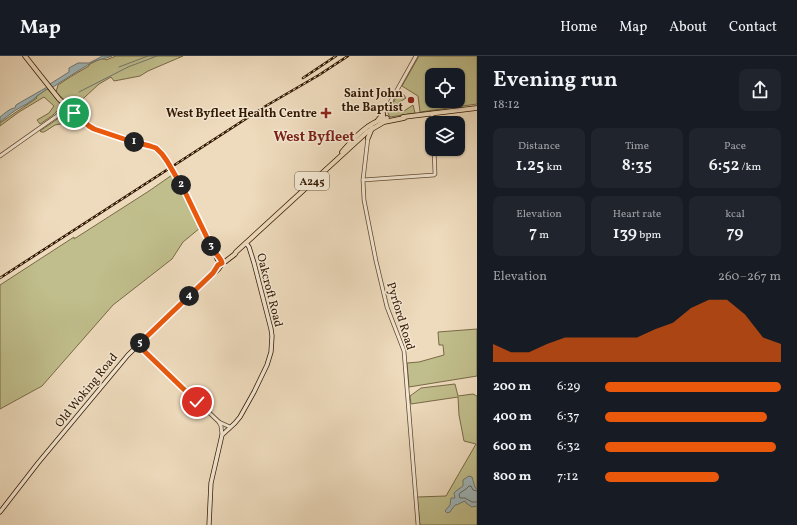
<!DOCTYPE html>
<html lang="en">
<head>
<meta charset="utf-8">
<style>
  :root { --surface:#171b24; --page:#20242c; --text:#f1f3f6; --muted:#9ea1a6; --line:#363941; --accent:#ea580c }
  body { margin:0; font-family:Vollkorn,serif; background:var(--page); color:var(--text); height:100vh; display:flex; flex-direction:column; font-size:15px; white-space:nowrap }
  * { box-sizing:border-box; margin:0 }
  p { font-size:13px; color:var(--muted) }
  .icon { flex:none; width:22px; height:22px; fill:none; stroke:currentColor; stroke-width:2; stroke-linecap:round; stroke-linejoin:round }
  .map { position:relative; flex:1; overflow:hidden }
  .drawer { display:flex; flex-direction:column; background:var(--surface); width:320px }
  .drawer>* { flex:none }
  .tools { position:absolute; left:425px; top:12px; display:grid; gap:8px }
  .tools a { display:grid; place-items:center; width:40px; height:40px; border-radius:8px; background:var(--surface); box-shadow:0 1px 3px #0004; font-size:20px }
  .pin { position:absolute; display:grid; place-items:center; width:34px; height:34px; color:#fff; margin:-17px; border:2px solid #fff; border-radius:50%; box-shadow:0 1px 4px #0007 }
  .km { position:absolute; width:20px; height:20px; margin:-10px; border-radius:50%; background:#222; color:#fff; font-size:11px; line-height:20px; text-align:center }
  .round { display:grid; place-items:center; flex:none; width:42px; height:42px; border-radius:8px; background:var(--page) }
  .summary { display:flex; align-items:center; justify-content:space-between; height:68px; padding:0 16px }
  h1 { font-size:22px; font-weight:600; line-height:30px }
  .stats { display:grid; grid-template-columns:repeat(3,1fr); gap:6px; height:68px; padding:4px 16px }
  .stats div { display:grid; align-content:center; border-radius:8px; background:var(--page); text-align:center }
  .stats b { font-size:17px; font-weight:600 }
  .stats small { font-size:11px; font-weight:400 }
  .stats p { font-size:11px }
  .chart { height:112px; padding:8px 16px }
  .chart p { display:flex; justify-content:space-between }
  .chart svg { width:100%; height:72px; margin-top:4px; fill:var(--accent); opacity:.7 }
  ul { padding:0 16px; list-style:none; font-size:13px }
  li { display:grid; grid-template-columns:64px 48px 1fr; align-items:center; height:30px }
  li i { height:10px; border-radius:5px; background:var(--accent) }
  header { display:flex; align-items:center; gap:24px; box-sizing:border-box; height:56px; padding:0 20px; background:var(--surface); border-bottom:1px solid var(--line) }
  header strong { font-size:19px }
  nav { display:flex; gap:22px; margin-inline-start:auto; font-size:14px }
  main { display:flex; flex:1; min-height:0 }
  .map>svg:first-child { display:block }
</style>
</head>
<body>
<header>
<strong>Map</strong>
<nav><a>Home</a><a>Map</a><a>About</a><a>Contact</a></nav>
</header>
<main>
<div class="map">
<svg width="477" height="469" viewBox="0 0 477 469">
  <rect width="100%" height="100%" fill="#eedbbd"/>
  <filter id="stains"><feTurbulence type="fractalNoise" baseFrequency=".005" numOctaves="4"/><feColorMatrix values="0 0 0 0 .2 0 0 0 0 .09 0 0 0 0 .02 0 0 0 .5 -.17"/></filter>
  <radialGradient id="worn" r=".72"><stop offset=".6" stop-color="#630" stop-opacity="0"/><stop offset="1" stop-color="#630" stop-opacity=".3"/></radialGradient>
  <g fill="#c0be8c" stroke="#796a46" fill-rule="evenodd">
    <path d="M116 0H183L148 15 140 20 114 25 111 21 99 28 73 52 56 36 58 29 70 21 89 10V9L90 8 100 3H105L106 4Z"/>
    <path d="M419 0H477V48L420 56 418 40 402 30ZM432 19H458V45H432Z"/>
    <path d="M47 33 52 37 61 49C57 58 47 63 40 68L37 64 49 57 54 50 44 41 19 56 0 70V67L37 42H36L37 40Z"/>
    <path d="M399 37 404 39 406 42 398 47 404 55 413 49 415 57 390 61 388 57V55Z"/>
    <path d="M66 57H71L75 61 70 66 55 69 44 76H41L40 75Z"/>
    <path d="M172 119 200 172 183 186 172 203 113 249 42 330 0 353V229L74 181V183L149 135Z"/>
    <path d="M477 273V320L409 331 407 307 419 306 444 299 443 289H439L438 276Z"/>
    <path d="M455 328 458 340 473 338 477 340V469H420L417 441 446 440 476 388 464 385 459 359 458 341 411 348 410 340 421 332Z"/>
  </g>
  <g fill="#9fb8bc" stroke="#737871">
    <path d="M102 0H112C105 3 98 3 91 7 78 15 65 23 53 31H50L37 40C32 46 22 50 16 54 10 58 5 62 0 66V61C4 58 10 52 15 52L16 49 21 46 49 30 50 28 69 16V12L78 7H89L99 2Z"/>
    <path d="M469 420 472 421 475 431 477 434V450L472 451 466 447 465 445C461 446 459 449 455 449L450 456 447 457 445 455 450 449 451 442H455L454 437 456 435 463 430V424Z"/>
  </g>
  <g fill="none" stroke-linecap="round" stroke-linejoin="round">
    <path stroke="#68685e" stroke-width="1" d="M477 435 473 434 471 430H469L466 433 460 437 459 439 460 442H465L472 446H477"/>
    <g stroke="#737871" stroke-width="1">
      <path d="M119 11 148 0"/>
      <path d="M79 36 128 11 157 0"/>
    </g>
    <defs>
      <g id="tertiary">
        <path d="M432 58V67"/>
        <path d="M384 65 383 56 387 52 416 0"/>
        <path d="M368 81 363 124 364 144 376 205 387 251 404 295 418 469"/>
        <path d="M0 100 68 52"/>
        <path d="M363 124 434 119 435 118 434 93"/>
        <path d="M138 289 219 366 221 370 222 379"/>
        <path d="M219 366 230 371"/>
      </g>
      <g id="secondary">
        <path d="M213 216 219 208 222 207"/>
        <path d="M0 456 38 407 128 299 213 217C217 216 221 211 222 207"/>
        <path d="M209 469 211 427 222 379 235 367 240 361 254 336 267 309 271 296 272 280 271 273 254 207 249 191 246 187"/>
      </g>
      <g id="primary">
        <path d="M25 0 59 43 89 70 99 75 153 91 162 97 167 105"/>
        <path d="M403 61 477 52"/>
        <path d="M378 64 383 58"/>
        <path d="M368 82 372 72"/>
        <path d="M342 96C354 82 368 66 387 62"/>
        <path d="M174 117 185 136 216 199C217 203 218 206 222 207"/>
        <path d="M222 207 226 205 235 198 236 196 367 76 384 66 404 62 405 61"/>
      </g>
    </defs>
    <use href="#tertiary" stroke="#61482f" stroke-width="4.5"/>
    <use href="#secondary" stroke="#321700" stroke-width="5"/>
    <use href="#primary" stroke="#321700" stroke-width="5.5"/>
    <use href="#tertiary" stroke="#f4e8d4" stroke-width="3"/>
    <use href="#secondary" stroke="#f4e8d4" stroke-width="3.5"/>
    <use href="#primary" stroke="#eedbbd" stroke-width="4"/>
    <defs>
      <g id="rail">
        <path d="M303 22 336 0"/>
        <path d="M0 222 264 51 319 19 348 0"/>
      </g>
    </defs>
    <use href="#rail" stroke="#321700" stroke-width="2.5"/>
    <use href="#rail" stroke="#f4e8d4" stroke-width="1" stroke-dasharray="3" stroke-linecap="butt"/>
    <defs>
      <path id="primary-bridge" d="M167 105 174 117"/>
    </defs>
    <use href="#primary-bridge" stroke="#321700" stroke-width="5.5" stroke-linecap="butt"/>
    <use href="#primary-bridge" stroke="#eedbbd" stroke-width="4"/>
  </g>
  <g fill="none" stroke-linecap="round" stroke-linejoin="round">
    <defs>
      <path id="route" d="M74 57 89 70 94 73 130 85 150 90 156 92 162 98 167 105 185 136 213 194C216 198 221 202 222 207L218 209 213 217 138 289 197 346"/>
    </defs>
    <use href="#route" stroke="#fff" stroke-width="8"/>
    <use href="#route" stroke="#ea580c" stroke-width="5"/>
  </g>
  <g fill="#8f2418" stroke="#f4e8d4" stroke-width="1.5">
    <circle cx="411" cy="44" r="4"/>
    <path d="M324 51h4v4h4v4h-4v4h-4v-4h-4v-4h4z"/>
  </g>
  <g text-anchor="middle" stroke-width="3" stroke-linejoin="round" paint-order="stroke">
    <rect fill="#f4e8d4" stroke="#6c5640" stroke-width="1" x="295" y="116" width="34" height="18" rx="3"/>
    <g font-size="11" font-weight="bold" fill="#321700">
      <text x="312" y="129">A245</text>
    </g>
    <g font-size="12" font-weight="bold" fill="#321700" stroke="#f4e8d4" text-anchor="end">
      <text x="403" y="41">Saint John<tspan x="403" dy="14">the Baptist</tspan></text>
      <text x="317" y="61">West Byfleet Health Centre</text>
    </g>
    <g font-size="12" fill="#321700" stroke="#f4e8d4">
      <text transform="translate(270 234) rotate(76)" y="4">Oakcroft Road</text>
      <text transform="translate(401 260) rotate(73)" y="4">Pyrford Road</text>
      <text transform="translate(86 334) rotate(-51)" y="4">Old Woking Road</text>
    </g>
    <g font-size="14" font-weight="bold" fill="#7a1f14" stroke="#f4e8d4">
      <text x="314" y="85">West Byfleet</text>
    </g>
  </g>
  <rect width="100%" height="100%" filter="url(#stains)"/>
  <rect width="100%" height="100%" fill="url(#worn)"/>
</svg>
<div class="tools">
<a><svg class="icon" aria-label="locate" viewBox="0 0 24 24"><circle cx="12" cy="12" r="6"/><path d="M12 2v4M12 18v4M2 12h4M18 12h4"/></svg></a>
<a><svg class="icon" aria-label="layers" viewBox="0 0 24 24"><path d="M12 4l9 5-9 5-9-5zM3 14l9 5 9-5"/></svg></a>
</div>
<div class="pin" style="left:74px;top:57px;background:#1e9e55"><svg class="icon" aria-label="arrive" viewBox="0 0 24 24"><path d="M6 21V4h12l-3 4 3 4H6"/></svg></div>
<div class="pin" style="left:197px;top:346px;background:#d93025"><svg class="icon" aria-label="check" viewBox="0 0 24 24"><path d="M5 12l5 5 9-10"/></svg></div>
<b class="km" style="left:134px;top:86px">1</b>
<b class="km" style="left:181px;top:129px">2</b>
<b class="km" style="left:211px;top:190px">3</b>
<b class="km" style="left:189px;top:240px">4</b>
<b class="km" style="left:140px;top:287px">5</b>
</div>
<section class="drawer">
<div class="summary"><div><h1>Evening run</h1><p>18:12</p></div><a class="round"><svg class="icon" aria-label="share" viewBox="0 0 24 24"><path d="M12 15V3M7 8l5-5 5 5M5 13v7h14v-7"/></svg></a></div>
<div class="stats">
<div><p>Distance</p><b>1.25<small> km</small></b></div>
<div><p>Time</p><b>8:35</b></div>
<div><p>Pace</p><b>6:52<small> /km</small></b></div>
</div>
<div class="stats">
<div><p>Elevation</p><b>7<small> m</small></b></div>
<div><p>Heart rate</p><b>139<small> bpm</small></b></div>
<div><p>kcal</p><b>79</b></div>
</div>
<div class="chart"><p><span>Elevation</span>260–267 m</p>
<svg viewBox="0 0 160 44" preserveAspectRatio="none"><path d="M0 44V33L10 38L20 38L30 33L40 29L50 29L60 29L70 29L80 29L90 24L100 20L110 11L120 6L130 6L140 15L150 29L160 33V44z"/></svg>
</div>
<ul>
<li><b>200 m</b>6:29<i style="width:100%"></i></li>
<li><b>400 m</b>6:37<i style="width:92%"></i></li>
<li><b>600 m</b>6:32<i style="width:97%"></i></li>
<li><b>800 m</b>7:12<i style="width:65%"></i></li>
</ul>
</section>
</main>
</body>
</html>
